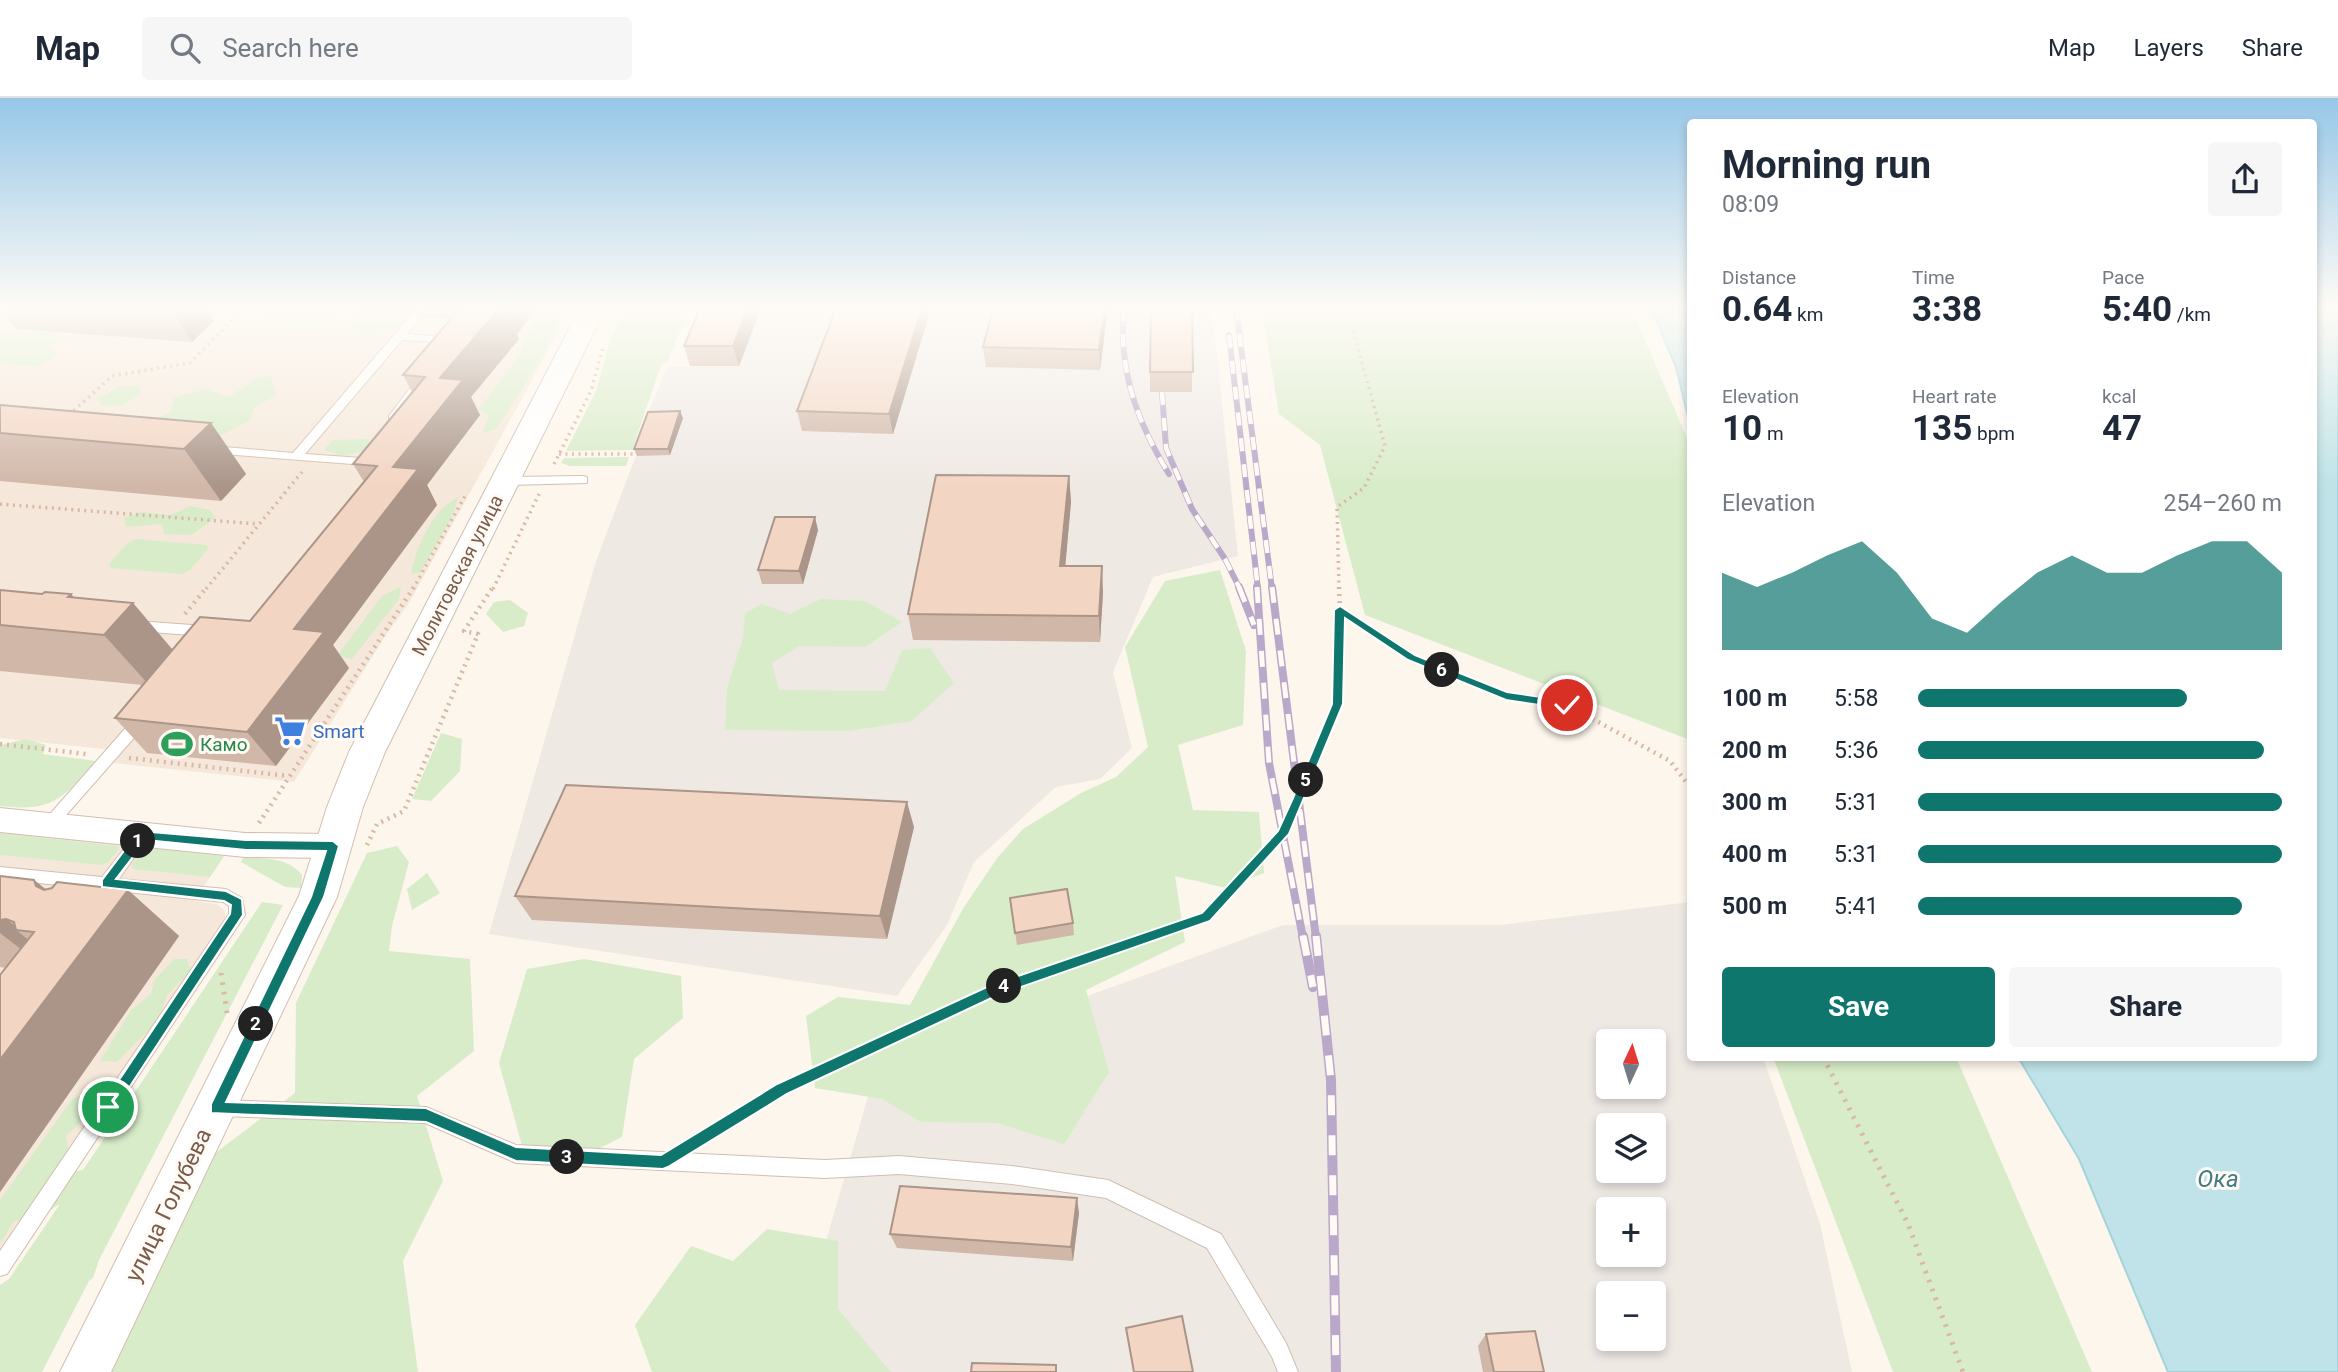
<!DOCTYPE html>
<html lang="en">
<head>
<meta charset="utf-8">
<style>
  :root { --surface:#fff; --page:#f6f6f7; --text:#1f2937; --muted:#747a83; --line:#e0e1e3; --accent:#0f766e }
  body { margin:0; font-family:Roboto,sans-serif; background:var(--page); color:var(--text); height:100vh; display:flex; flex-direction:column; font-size:26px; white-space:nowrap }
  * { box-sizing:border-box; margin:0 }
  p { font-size:23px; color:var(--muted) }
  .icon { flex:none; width:38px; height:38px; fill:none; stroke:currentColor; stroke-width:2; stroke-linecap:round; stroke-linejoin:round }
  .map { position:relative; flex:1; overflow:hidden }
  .side { position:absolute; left:1687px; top:21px; width:630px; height:942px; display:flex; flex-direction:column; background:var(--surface); border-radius:7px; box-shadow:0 4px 10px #0003 }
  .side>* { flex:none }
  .needle { width:46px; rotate:4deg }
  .controls { position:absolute; left:1596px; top:931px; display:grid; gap:14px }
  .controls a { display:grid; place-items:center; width:70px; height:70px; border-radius:7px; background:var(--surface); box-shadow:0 4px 10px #0003; font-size:35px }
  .pin { position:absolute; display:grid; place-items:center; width:60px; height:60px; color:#fff; margin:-30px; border:4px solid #fff; border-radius:50%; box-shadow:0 2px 7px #0007 }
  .km { position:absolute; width:35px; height:35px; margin:-18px; border-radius:50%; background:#222; color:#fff; font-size:19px; line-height:35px; text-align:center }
  .round { display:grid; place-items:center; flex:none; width:74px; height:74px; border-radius:7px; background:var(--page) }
  .headline { display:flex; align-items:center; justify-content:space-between; height:119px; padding:0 35px }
  h1 { font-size:38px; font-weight:700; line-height:52px }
  .stats { display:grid; grid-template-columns:repeat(3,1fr); gap:10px; height:119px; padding:7px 35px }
  .stats div { display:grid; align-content:center }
  .stats b { font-size:35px; font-weight:700 }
  .stats small { font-size:19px; font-weight:400 }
  .stats p { font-size:19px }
  .chart { height:196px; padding:14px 35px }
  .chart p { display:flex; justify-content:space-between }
  .chart svg { width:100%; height:126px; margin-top:7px; fill:var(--accent); opacity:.7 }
  .action { display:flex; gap:14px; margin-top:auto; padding:14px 35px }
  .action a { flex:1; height:80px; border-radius:7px; background:var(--accent); color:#fff; font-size:28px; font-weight:700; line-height:80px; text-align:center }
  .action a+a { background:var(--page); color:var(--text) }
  ul { padding:0 35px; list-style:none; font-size:23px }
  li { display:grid; grid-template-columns:112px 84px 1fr; align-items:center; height:52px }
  li i { height:18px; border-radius:9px; background:var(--accent) }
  header { display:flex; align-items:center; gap:42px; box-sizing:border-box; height:98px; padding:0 35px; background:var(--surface); border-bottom:2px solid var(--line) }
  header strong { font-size:33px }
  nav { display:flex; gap:38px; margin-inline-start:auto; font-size:24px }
  .search { width:490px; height:63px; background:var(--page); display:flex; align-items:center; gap:18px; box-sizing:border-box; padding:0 24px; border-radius:7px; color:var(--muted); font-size:26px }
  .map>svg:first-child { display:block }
</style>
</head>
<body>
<header>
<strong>Map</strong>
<div class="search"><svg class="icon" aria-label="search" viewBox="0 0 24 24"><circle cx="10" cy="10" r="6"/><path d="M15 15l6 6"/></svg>Search here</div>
<nav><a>Map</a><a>Layers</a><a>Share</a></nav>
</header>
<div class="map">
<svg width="2338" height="1274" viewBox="0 0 2338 1274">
  <rect width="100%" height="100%" fill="#fdf6ec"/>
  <g fill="#f5e8da">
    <path d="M0 210 214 211 572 210 409 505 386 537 294 684 113 665 122 653 0 640Z"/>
    <path d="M0 734 224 758 194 803 217 806 225 813V824L0 1154Z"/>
  </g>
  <g fill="#efe9e4" fill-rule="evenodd">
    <path d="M714 210H1212L1238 458 1153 479 1113 574 1132 650 1100 681 1056 689 974 764 947 827 897 898 489 836 596 463 650 321 647 318 667 269 690 268Z"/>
    <path d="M1690 804V959H1763L1820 1126 1852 1274H660L802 1225 875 975 1283 827H1500ZM1608 943H1654V989H1608ZM1608 1027H1654V1073H1608ZM1608 1111H1654V1157H1608ZM1608 1195H1654V1241H1608Z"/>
  </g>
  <g fill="#d8ecc9">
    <path d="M259 210 335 213 332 221C303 230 283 231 259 210Z"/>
    <path d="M545 210H565L542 260 496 331 482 335 489 317 478 312 521 256 524 242Z"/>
    <path d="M1262 210H1631L1690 347V642L1365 517 1320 347 1279 316Z"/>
    <path d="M359 214 409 219V227L367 237 354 230 349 217Z"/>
    <path d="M623 215H687L668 263 661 267 632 352 566 353 596 293 610 243Z"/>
    <path d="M43 233 64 239 50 249 58 257 37 269 0 266V236L18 237Z"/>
    <path d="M271 278 276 297 254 310 250 322 209 344 135 328 170 315 175 299 205 291 229 299 257 280Z"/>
    <path d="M140 288V296L122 308H102L97 300 119 289Z"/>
    <path d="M370 341 365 353 342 358 324 352 333 342Z"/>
    <path d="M629 359 626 368H570L561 365 564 360Z"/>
    <path d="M458 399 454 415 421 474 411 476C416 448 432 413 458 399Z"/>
    <path d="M190 408 210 412 215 420 191 437 164 436 162 426 126 429 124 420 140 414 170 417Z"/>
    <path d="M135 441 206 447 209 450 190 472 182 476 111 470 109 466 129 444Z"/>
    <path d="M1220 472 1246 553 1243 627 1178 647 1193 712 1259 714 1264 775 1226 790 1175 778 1185 844 1086 892 1109 974 1064 1046 997 1025 921 1024 882 1001 815 990 806 918 838 899 910 907 964 809 998 759 1023 731 1081 695 1116 679 1148 649 1125 549 1165 483Z"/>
    <path d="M401 488 399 501 352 561 337 558 382 498Z"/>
    <path d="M821 501 865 503 902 524 865 549 799 548 772 565 779 592 885 593 902 552 930 550 954 585 912 623 849 633 725 632 727 591 743 539 745 515 762 506 790 516Z"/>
    <path d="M510 502 528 515 524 528 503 534 486 516 494 504Z"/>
    <path d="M441 635 462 641 460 673 431 703 412 701Z"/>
    <path d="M26 641 46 647 43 656 96 663C61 701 55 714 0 708V647Z"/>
    <path d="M0 735 117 748 119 751 108 764 102 767 0 757Z"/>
    <path d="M397 748 409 764 392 828 389 853 470 861 474 953 417 998 443 1083 403 1163 418 1274H107L210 1059 295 995 296 905 367 755Z"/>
    <path d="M147 749 224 758 210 779 133 771 131 767 141 753Z"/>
    <path d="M244 759C265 761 288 759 302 777L301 790 285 789 241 764Z"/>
    <path d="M427 775 440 795 412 812 407 791Z"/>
    <path d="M262 804 283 807 99 1162 93 1180 89 1183 42 1274H0V1187L9 1181 60 1106 42 1117 14 1123 0 1146V1102L73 1000 103 990 101 1006 66 1038 73 1074 83 1072Z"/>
    <path d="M174 861H187L191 873 167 897 158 923 117 964 100 963 132 911 151 896 154 883Z"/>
    <path d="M584 861 681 878 683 920 634 961 622 1039 582 1059 523 1051 499 965 527 871Z"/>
    <path d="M1773 959H1956L2092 1274H1893Z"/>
    <path d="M767 1131 838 1143V1211L891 1274H652L635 1227 691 1148 733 1163Z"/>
  </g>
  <g fill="#bfe3e8" stroke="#a5d3da" stroke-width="2">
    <path d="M1651 210H1690V327L1676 269Z"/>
    <path d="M2314 210H2338V1274H2168L2079 1061 2018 959H2314Z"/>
  </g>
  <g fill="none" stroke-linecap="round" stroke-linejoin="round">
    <defs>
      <g id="service">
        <path d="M416 215 421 218 407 236 452 240 457 243 456 245 402 242 305 356 362 360 366 361V367L209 355V349L213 348 293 355 412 216Z"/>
        <path d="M423 277 427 278V282L397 322H389V318L419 278Z"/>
        <path d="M583 378 587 379V385L505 387 499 383 505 379Z"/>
        <path d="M136 523 206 528 213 533 206 538 136 533 129 528Z"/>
        <path d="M142 616 147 617 149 621 147 625 53 732 48 734 43 732 41 728 43 724 137 617Z"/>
        <path d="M143 731 148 733 150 737 119 781 226 791 242 800 245 817 7 1176 0 1178V1153L229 816V808L223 804 0 781V769L102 779 138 733Z"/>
        <path d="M217 1002 426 1009 516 1047 825 1062 899 1058 1012 1068 1108 1082 1221 1136 1286 1245 1298 1274H1278L1272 1259 1207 1150 1106 1100 1012 1086 899 1076 825 1080 516 1065 425 1025 217 1018 211 1016 208 1010 211 1004Z"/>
      </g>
      <path id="minor" d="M0 710 245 735 333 736 344 739 348 748 344 757 333 760 245 759 0 734Z"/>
      <path id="tertiary" d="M580 210H606L385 654 363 709 337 799 111 1274H60L299 798 327 709 349 654Z"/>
    </defs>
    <use href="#service" stroke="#d1beb0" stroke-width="2"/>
    <use href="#minor" stroke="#d1beb0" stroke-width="2"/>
    <use href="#tertiary" stroke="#d1beb0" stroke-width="2"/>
    <g stroke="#d9b8a5" stroke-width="3.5" stroke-dasharray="2 4.5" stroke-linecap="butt">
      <path d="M617 214 703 213"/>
      <path d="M69 317 112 278 190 265 236 218 240 210"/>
      <path d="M559 356H638"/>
      <path d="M554 366 591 293 604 246"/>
      <path d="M0 406 259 426"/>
      <path d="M206 491 302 374"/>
      <path d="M413 491 465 398"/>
      <path d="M493 491 539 396"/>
      <path d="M1339 491 1337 409 1364 390 1385 348 1347 210"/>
    </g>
    <g stroke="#d9b8a5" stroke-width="4.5" stroke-dasharray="2 5" stroke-linecap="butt">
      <path d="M1339 489 1340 512 1411 559 1506 597 1567 607 1670 663 1690 689"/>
      <path d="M185 516 207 489"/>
      <path d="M0 646 86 656"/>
      <path d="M129 660 289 678"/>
      <path d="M259 725 414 489"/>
      <path d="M367 747 377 726 404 713 478 536 464 533 493 489"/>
      <path d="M1146 840 1206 819 1283 736 1337 606 1340 512"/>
    </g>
    <g stroke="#d9b8a5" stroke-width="5" stroke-dasharray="2.5 7" stroke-linecap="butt">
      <path d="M221 875 227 915"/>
      <path d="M1823 959 1908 1126 1963 1274"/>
      <path d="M698 1043 782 991 994 892 1151 838"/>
    </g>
    <use href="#service" fill="#fff" fill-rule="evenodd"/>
    <use href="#minor" fill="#fff" fill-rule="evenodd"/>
    <use href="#tertiary" fill="#fff" fill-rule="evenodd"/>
    <defs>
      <g id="rail-far2">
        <path d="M1124 210C1118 272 1137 324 1169 376"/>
        <path d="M1236 210 1272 491"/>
        <path d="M1229 237 1258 491"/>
        <path d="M1162 294 1166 350 1192 411 1225 461 1240 491"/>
      </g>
      <g id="rail-far1">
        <path d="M1239 489 1254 527"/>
        <path d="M1257 489 1269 665 1303 840"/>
        <path d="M1272 489 1316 840"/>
      </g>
      <g id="rail">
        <path d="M1303 838 1313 889"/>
        <path d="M1316 838 1331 982 1336 1274"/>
      </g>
    </defs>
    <use href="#rail-far2" stroke="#b9a8c9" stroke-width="6"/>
    <use href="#rail-far1" stroke="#b9a8c9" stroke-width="8"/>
    <use href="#rail" stroke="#b9a8c9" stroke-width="10"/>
    <use href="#rail-far2" stroke="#fffaf3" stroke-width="4.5" stroke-dasharray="13" stroke-linecap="butt"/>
    <use href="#rail-far1" stroke="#fffaf3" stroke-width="5" stroke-dasharray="16" stroke-linecap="butt"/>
    <use href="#rail" stroke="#fffaf3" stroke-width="7" stroke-dasharray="20" stroke-linecap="butt"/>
  </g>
  <g fill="#d1b7a8">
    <path d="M0 210H206L214 223 192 244 16 231Z"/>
    <path d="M305 210H531L533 215 517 236 519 241 471 299 480 317 427 387 437 407 333 547 349 570 276 668 147 655 115 620 143 587 0 573V492L133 505 173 552 250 523 364 384 353 366 412 294 403 277 451 221 423 219 415 212 407 218Z"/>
    <path d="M761 210 739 268H690L684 248Z"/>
    <path d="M931 210 893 336 802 333 797 313Z"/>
    <path d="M993 210H1108L1100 272 986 269 983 249Z"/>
    <path d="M1192 210V294H1150V274Z"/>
    <path d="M0 307 211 325 246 376 221 403 0 383Z"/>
    <path d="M683 320 670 357 637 358 634 351Z"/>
    <path d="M1069 378 1071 404 1065 468 1103 494 1100 544 913 542 908 516Z"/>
    <path d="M818 432 803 486H762L758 472Z"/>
    <path d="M914 729 887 841 532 822 515 798Z"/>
    <path d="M0 778 34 782 46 791 128 792 179 838 0 1094V877L6 870 0 869Z"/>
    <path d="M1010 800 1073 825 1074 837 1017 847Z"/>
    <path d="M1079 1115 1073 1163 897 1150 890 1136Z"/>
    <path d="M1486 1236 1544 1274H1483L1478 1248Z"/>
  </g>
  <g fill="#aa9588">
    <path d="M170 210H206L214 223 192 244Z"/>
    <path d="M403 210H414L415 212 407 218Z"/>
    <path d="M500 210H531L533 215 517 236 519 241 471 299 480 317 427 387 437 407 333 547 349 570 276 668 247 634 294 531 393 369 440 280Z"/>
    <path d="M748 210H761L739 268 733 248Z"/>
    <path d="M922 210H931L893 336 889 316Z"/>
    <path d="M1105 210H1108L1100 272 1099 252Z"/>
    <path d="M680 313 683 320 670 357 668 351Z"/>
    <path d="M211 325 246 376 221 403 184 351Z"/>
    <path d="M1069 378 1071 404 1063 494 1060 468Z"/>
    <path d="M815 419 818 432 803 486 799 473Z"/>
    <path d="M1102 468 1103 494 1100 544 1099 518Z"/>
    <path d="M71 496 106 535 133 505 176 556 150 588 104 537 68 499Z"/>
    <path d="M907 704 914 729 887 841 880 818Z"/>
    <path d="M34 782 90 828 36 788Z"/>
    <path d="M128 792 179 838 0 1094V962Z"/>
    <path d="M6 821 22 833 16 832 61 867 52 875 0 835V822Z"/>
    <path d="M1077 1100 1079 1115 1073 1163 1071 1149Z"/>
  </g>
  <g fill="#f3d5c3" stroke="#aa9588" stroke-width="2">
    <path d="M460 210H500L440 280 463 282 393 369 418 371 294 531 324 534 247 634 115 620 200 519 250 523 377 368 353 366 425 279 403 277Z"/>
    <path d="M700 210H748L733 248H684Z"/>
    <path d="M836 210H922L889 316 797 313Z"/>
    <path d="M993 210H1105L1099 252 983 249Z"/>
    <path d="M1151 210H1192L1193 274H1150Z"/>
    <path d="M0 307 211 325 184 351 0 335Z"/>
    <path d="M680 313 668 351H634L648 314Z"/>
    <path d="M936 377 1069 378 1060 468H1102L1099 518 908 516Z"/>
    <path d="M775 419H815L799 473 758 472Z"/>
    <path d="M0 492 42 496 45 494 71 496 68 499 133 505 104 537 0 527Z"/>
    <path d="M566 687 907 704 880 818 515 798Z"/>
    <path d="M0 778 34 782 36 788 44 792 52 790 57 784 128 792 0 962V877L34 834 16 832 14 824 6 821 0 822Z"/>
    <path d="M1067 791 1073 825 1015 835 1010 800Z"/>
    <path d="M900 1088 1077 1100 1071 1149 890 1136Z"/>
    <path d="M1182 1218 1193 1274H1134L1126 1230Z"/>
    <path d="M1535 1233 1544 1274H1494L1486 1236Z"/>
    <path d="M972 1265 1056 1267V1274H971Z"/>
  </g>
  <linearGradient id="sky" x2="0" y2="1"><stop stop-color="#97c7e8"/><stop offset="0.54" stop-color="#fefbf6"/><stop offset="1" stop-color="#fefbf6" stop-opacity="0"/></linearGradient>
  <rect width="2338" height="389" fill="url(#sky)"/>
  <path fill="#0f766e" stroke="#fff" stroke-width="2" d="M1340 508 1415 557 1507 594 1567 603 1573 607 1567 611 1506 602 1408 562 1345 520 1343 606 1289 736 1210 823 998 897 787 996 668 1069 663 1071 516 1063 426 1024 211 1015V1006L311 799 326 753 246 752 146 742 116 781 226 793 242 801 243 817 113 1014 108 1016 101 1009 230 816 231 807 224 803 102 789V782L139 733 246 742 333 743 339 748 324 799 226 1004 426 1010 516 1049 661 1057 777 986 989 888 1202 815 1278 733 1293 700 1332 606 1334 512Z"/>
  <defs>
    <symbol id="supermarket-bare" viewBox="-9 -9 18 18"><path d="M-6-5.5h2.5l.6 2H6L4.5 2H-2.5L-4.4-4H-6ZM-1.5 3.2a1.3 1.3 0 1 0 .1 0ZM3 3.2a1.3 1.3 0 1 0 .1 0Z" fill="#3f7fe0" stroke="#fffaf3" stroke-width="2.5" paint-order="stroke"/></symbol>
    <symbol id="stadium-bare" viewBox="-9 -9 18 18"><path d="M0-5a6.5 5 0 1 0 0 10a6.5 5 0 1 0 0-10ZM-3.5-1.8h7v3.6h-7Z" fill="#2e9e5b" stroke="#fffaf3" stroke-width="2.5" paint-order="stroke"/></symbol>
  </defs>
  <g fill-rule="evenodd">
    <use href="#supermarket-bare" x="268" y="611" width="44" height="44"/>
    <use href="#stadium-bare" x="155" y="624" width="44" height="44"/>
  </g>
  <g text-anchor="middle" stroke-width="6" stroke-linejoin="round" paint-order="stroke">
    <g font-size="19" fill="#7a5c4d" stroke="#fffaf3">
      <text transform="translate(457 477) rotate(-63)" y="7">Молитовская улица</text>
    </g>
    <g font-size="19" fill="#366cbe" stroke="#fffaf3" text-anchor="start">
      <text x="313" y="640">Smart</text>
    </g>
    <g font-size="19" fill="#27864d" stroke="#fffaf3" text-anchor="start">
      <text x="200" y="653">Камо</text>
    </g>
    <g font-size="23" fill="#7a5c4d" stroke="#fffaf3">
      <text transform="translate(168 1107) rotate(-64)" y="8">улица Голубева</text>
    </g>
    <g font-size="24" font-style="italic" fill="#437c86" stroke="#fffaf3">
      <text x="2218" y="1089">Ока</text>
    </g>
  </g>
</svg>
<div class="controls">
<a><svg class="needle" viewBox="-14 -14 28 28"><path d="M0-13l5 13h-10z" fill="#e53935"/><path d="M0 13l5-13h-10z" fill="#747a83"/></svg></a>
<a><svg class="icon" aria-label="layers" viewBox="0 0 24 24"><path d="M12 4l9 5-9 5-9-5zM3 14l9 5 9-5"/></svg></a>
<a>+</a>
<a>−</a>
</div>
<div class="pin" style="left:108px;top:1009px;background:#1e9e55"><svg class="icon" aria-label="arrive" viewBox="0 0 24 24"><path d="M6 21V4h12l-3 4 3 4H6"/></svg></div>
<div class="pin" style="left:1567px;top:607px;background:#d93025"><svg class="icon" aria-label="check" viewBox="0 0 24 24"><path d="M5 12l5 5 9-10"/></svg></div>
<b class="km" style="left:138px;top:743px">1</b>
<b class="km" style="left:256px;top:926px">2</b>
<b class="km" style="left:567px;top:1059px">3</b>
<b class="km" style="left:1004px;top:888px">4</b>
<b class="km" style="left:1306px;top:682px">5</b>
<b class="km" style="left:1442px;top:572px">6</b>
<section class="side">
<div class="headline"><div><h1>Morning run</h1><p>08:09</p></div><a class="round"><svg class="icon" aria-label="share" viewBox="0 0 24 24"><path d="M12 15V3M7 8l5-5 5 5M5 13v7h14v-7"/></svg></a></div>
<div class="stats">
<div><p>Distance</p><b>0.64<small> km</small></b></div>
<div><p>Time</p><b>3:38</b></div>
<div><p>Pace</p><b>5:40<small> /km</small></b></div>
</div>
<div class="stats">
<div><p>Elevation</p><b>10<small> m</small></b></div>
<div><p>Heart rate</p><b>135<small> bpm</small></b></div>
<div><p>kcal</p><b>47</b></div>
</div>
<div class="chart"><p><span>Elevation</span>254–260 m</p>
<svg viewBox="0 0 160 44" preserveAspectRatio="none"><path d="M0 44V17L10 22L20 17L30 11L40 6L50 17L60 33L70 38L80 27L90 17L100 11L110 17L120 17L130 11L140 6L150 6L160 17V44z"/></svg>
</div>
<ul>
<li><b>100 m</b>5:58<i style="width:74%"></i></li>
<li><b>200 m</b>5:36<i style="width:95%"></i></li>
<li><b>300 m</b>5:31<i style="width:100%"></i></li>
<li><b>400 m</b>5:31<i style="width:100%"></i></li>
<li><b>500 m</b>5:41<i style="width:89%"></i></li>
</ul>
<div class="action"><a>Save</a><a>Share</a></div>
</section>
</div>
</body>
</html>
